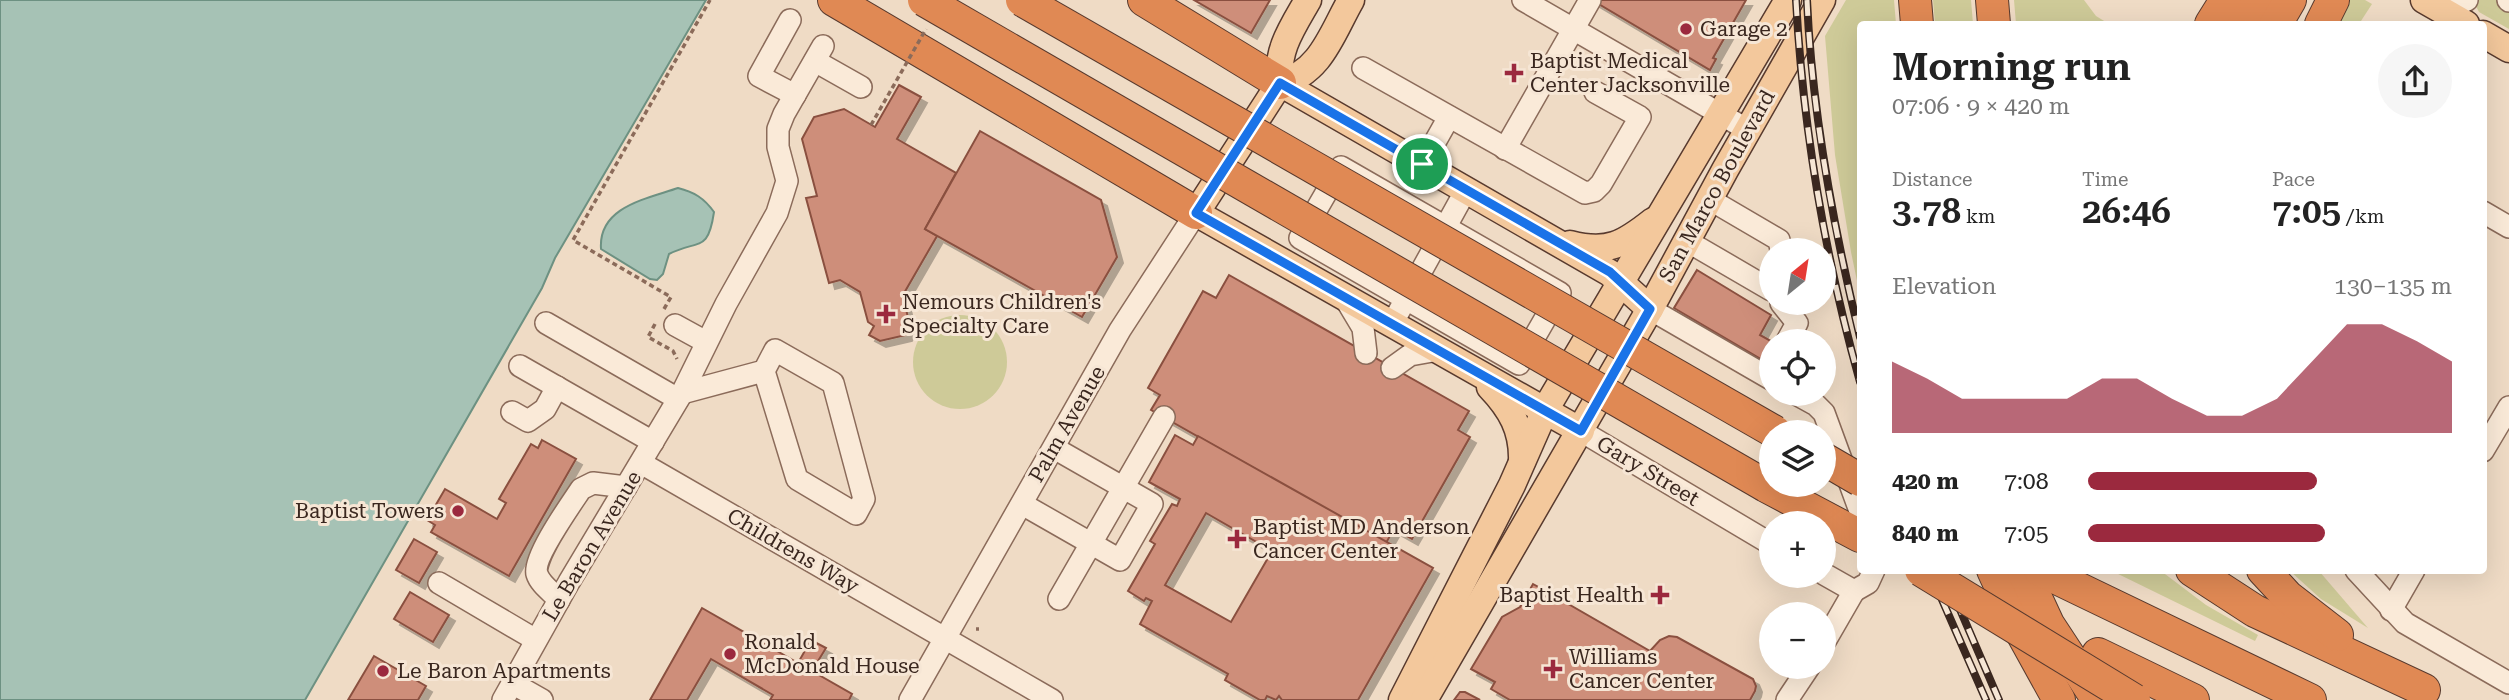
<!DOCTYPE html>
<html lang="en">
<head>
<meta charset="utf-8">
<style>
  :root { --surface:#fff; --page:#f6f6f6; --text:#222; --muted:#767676; --accent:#9b293e }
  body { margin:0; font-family:"Roboto Serif",serif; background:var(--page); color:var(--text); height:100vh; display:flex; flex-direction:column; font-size:26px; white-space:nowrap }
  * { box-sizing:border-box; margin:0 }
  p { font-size:23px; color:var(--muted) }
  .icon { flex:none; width:38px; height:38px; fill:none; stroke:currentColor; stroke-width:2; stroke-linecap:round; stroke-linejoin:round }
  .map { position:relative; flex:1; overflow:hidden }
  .panel { position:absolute; left:1857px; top:21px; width:630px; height:553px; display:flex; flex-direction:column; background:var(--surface); border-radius:7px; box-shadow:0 7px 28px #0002 }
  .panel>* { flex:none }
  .needle { width:46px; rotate:30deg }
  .tools { position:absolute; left:1759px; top:238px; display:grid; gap:14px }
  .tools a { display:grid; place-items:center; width:77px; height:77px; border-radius:50%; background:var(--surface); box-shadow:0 7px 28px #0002; font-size:35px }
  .pin { position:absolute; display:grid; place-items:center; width:60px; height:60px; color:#fff; margin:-30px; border:4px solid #fff; border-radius:50%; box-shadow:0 2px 7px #0007 }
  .round { display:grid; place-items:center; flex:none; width:74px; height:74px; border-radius:37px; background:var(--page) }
  .head { display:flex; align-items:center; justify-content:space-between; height:119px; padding:0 35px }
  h1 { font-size:38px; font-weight:600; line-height:52px }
  .metrics { display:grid; grid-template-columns:repeat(3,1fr); gap:10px; height:119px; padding:7px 35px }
  .metrics div { display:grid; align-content:center }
  .metrics b { font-size:35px; font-weight:600 }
  .metrics small { font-size:19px; font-weight:400 }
  .metrics p { font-size:19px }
  .chart { height:196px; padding:14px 35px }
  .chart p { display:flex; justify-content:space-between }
  .chart svg { width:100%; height:126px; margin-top:7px; fill:var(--accent); opacity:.7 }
  ul { padding:0 35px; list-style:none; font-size:23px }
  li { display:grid; grid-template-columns:112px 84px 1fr; align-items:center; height:52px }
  li i { height:18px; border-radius:9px; background:var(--accent) }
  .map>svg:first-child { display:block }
</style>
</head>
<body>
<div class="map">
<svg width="2509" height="700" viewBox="0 0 2509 700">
  <defs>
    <filter id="shadow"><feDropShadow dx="6" dy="6" stdDeviation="0" flood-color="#0004"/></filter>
  </defs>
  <rect width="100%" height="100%" fill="#efdbc5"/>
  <g fill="#ceca98">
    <path d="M1846 0H1894L1896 24H1860V295L1851 252 1835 155 1825 36Z"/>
    <path d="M1933 0H1971L1973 24H1935Z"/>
    <path d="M2014 0H2084L2096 16 2109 24H2016Z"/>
    <path d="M2348 0H2365L2372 4 2359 24H2334Z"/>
    <path d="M2475 0H2509V29L2479 12 2476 6 2478 2Z"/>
    <circle cx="960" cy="362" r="47"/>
    <path d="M2112 571H2161L2206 605 2258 635 2255 641Z"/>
    <path d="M2290 571H2319L2368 628 2321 599Z"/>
  </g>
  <g fill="#a6c2b5" stroke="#6d9182" stroke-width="2">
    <path d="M0 0H706L555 258 542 288 305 700H0Z"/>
    <path d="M678 188C694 192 704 198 714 212 708 253 699 239 669 254L663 274 657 280 650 279 601 249C598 207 646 199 678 188Z"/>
  </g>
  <g fill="#ce8e7a" stroke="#8a503f" stroke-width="2" fill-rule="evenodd" filter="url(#shadow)">
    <path d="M1194 0H1270L1251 33Z"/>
    <path d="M1592 0H1746L1713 58 1716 59 1710 70Z"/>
    <path d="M899 85 921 97 897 139 956 173 925 229 937 236 903 295 910 327 906 335 880 341 869 335 874 326 868 322 860 292 840 280 829 283 806 198 817 196 802 139 814 117 844 109 875 127Z"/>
    <path d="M980 131 1101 200 1117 257 1082 317 925 229Z"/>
    <path d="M1697 270 1771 315 1760 335 1771 341V353L1766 362 1674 308Z"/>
    <path d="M1229 275 1469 411 1458 430 1470 437 1412 539 1394 529 1386 543 1151 410 1160 395 1148 388 1203 291 1216 298Z"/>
    <path d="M1175 435 1193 445 1198 436 1433 568 1358 700H1282L1279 696 1276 700 1267 696 1265 700H1260L1225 680 1228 674 1140 624 1152 601 1146 598 1144 601 1128 591 1155 544 1150 541 1172 504 1177 506 1180 499 1149 482ZM1206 513 1272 551 1231 622 1165 585Z"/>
    <path d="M542 440 576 459 509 576 431 532 435 525 427 520 445 489 497 519 506 503 499 499 531 444 538 448Z"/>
    <path d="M414 539 437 552 419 583 396 570Z"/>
    <path d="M1533 584 1540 588 1538 592 1551 600 1554 593 1558 598 1650 651 1660 640 1669 636 1677 637 1753 679 1756 686 1755 691 1750 700H1510L1491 689 1495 682 1471 669 1502 617 1520 607Z"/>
    <path d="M410 592 449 615 433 642 394 619Z"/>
    <path d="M702 608 798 663 811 640 826 648 812 671 852 694 849 700H770L773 695 711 659 687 700H650Z"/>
    <path d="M374 656 426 686 418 700H348Z"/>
    <path d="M1460 692H1465L1480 700H1454Z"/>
  </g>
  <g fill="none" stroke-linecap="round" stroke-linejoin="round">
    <defs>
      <g id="minor">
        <path d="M1523 0 1748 130"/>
        <path d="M2508 0 2509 1"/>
        <path d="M2444 12 2467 0"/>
        <path d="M790 20 759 76 795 95"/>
        <path d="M815 61 861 87"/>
        <path d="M1363 68 1585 193 1594 191 1601 184 1640 117 1595 92"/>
        <path d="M1505 149 1590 0"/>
        <path d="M1422 165 1449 117"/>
        <path d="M1341 167 1560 293 1519 364 1300 238Z"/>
        <path d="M1709 199 1779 240 1781 250"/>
        <path d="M2483 212 2509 227"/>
        <path d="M1687 241 1771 290"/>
        <path d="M1345 298 1363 328 1366 353"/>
        <path d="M1781 303 1797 323 1787 341"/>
        <path d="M1650 309 1771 379"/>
        <path d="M546 323 678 399"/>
        <path d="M1392 324 1466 190"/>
        <path d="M675 325 706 342"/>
        <path d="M520 366 653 442"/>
        <path d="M1392 368 1410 355 1438 350"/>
        <path d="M682 393 764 371 775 350 833 383 864 499 856 514 797 479 764 371"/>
        <path d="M1796 394 1816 405 1824 413 1860 511"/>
        <path d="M512 412 528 421 545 409 557 387"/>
        <path d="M1581 431 1771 544"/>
        <path d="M2483 451 2509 407"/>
        <path d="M641 463 1052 700"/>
        <path d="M1022 504 1120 560 1152 504 1054 448"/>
        <path d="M2356 570 2405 623 2509 683"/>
        <path d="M1824 574 1854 591"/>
        <path d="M439 583 536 640"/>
        <path d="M1854 591 1868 583 1874 570"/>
        <path d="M1059 599 1164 417"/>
        <path d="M559 600C552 592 540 584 537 574 532 559 571 504 581 489L593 483 626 487"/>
        <path d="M2391 610 2414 570"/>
        <path d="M1824 643 1854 591"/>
        <path d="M512 683 542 700"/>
        <path d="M503 700 569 582 682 393 726 304 777 213 787 181 778 147V129L784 114 823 46"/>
        <path d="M910 700 1120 330 1196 213"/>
        <path d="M1787 700 1809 667"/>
      </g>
      <g id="major">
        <path d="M1308 0C1292 28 1276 50 1280 83L1196 213 1581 431"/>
        <path d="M2424 0 2466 24"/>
        <path d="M2483 34 2509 49"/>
        <path d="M1280 83 1610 273 1650 309"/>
        <path d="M1280 83C1321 73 1332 33 1351 0"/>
        <path d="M1570 244C1608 254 1624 244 1653 221"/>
        <path d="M1490 387C1511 409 1523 430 1522 461"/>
        <path d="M1402 700 1512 485 1545 410 1788 0"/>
        <path d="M1424 700 1650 309 1725 170 1822 0"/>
      </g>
      <g id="highway">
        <path d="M834 0 1196 213"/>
        <path d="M1144 0 1280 83"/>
        <path d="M1915 0 1917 24"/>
        <path d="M1992 0 1994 24"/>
        <path d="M2211 24 2226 0"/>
        <path d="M2244 24 2260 0"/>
        <path d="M2276 24 2290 0"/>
        <path d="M2321 24 2333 0"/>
        <path d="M1766 486 1860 536"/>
        <path d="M1993 570 2022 633 2059 700"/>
        <path d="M2023 570 2048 624 2098 700"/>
        <path d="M2040 570 2310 700"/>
        <path d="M2192 570 2255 611 2424 690"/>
        <path d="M2263 570 2288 597 2337 635"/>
        <path d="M2098 654 2193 700"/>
      </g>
    </defs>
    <use href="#minor" stroke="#8b6b5a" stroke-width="24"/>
    <use href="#major" stroke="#583a2e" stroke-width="29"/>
    <use href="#highway" stroke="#583a2e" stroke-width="34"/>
    <g stroke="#8b6b5a" stroke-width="3.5" stroke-dasharray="5 3.5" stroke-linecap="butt">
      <path d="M664 309 671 297 573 240 710 0"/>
      <path d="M655 324 648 337 673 351 677 359"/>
      <path d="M976 629H979"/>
    </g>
    <use href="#minor" stroke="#faead8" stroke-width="21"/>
    <use href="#major" stroke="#f3c89c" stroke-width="26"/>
    <use href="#highway" stroke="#e08954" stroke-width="32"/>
    <defs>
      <g id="rail">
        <path d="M1796 0C1803 130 1825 257 1860 382"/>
        <path d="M1807 0C1812 114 1833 226 1860 337"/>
        <path d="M1929 570 1986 700"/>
        <path d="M1943 570 1999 700"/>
      </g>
    </defs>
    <use href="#rail" stroke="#3a271f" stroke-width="8"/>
    <use href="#rail" stroke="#f6e6d5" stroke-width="5" stroke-dasharray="16" stroke-linecap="butt"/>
    <defs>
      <g id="highway-bridge">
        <path d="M924 0 1766 486"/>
        <path d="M1022 0 1775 432"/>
        <path d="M1824 459 1860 480"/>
        <path d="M1921 570 2134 700"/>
      </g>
    </defs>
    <use href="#highway-bridge" stroke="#583a2e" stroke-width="34" stroke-linecap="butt"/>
    <path stroke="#8b6b5a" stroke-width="3.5" stroke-dasharray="5 3.5" stroke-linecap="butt" d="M871 125 926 29"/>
    <use href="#highway-bridge" stroke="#e08954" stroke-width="32"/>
  </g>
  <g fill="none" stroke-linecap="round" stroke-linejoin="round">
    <defs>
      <path id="route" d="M1280 83 1610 272 1650 309 1581 431 1196 213Z"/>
    </defs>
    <use href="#route" stroke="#fff" stroke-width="14"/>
    <use href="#route" stroke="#1a73e8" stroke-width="9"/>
  </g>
  <g fill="#9b293e" stroke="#f6e6d5" stroke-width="2.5">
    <circle cx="1686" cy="29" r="7"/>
    <path d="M1510.5 62.5h7v7h7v7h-7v7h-7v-7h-7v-7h7z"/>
    <path d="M882.5 303.5h7v7h7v7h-7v7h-7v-7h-7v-7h7z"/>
    <circle cx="458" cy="511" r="7"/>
    <path d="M1233.5 528.5h7v7h7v7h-7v7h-7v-7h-7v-7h7z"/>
    <path d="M1656.5 584.5h7v7h7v7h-7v7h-7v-7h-7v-7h7z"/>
    <circle cx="730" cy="654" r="7"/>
    <path d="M1549.5 658.5h7v7h7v7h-7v7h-7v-7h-7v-7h7z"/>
    <circle cx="383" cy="671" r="7"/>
  </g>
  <g text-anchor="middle" stroke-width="6" stroke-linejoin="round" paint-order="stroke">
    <g font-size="21" fill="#3a271f" stroke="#f6e6d5" text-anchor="start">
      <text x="1700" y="36">Garage 2</text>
      <text x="1530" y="68">Baptist Medical<tspan x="1530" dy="24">Center Jacksonville</tspan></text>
      <text x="902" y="309">Nemours Children's<tspan x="902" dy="24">Specialty Care</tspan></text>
      <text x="444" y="518" text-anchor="end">Baptist Towers</text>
      <text x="1253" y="534">Baptist MD Anderson<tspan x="1253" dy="24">Cancer Center</tspan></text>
      <text x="1644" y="602" text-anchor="end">Baptist Health</text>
      <text x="744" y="649">Ronald<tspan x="744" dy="24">McDonald House</tspan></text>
      <text x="1569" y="664">Williams<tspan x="1569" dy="24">Cancer Center</tspan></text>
      <text x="397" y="678">Le Baron Apartments</text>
    </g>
    <g font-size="21" fill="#3a271f" stroke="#f6e6d5">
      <text transform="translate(1717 186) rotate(-61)" y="7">San Marco Boulevard</text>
      <text transform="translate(1067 424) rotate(-60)" y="7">Palm Avenue</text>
      <text transform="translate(1648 471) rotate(31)" y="7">Gary Street</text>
      <text transform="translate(592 546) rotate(-59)" y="7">Le Baron Avenue</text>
      <text transform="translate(793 551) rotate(30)" y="7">Childrens Way</text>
    </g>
  </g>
</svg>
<div class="tools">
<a><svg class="needle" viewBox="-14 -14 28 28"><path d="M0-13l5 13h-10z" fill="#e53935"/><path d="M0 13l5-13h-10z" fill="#767676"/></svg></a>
<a><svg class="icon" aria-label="locate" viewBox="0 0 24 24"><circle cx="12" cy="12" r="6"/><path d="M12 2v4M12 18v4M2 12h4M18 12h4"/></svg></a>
<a><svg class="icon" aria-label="layers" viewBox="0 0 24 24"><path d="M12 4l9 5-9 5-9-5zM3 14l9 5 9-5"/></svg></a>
<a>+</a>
<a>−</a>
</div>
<div class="pin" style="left:1422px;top:164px;background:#1e9e55"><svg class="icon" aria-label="arrive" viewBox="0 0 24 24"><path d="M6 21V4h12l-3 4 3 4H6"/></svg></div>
<section class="panel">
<div class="head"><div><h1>Morning run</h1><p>07:06 · 9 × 420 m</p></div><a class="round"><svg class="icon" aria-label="share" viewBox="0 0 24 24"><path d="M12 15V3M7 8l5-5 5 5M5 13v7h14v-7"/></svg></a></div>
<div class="metrics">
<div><p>Distance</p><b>3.78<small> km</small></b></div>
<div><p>Time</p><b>26:46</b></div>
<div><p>Pace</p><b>7:05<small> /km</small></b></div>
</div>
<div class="chart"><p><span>Elevation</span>130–135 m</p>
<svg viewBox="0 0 160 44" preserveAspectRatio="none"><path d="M0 44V19L10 25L20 32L30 32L40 32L50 32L60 25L70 25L80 32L90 38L100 38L110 32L120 19L130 6L140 6L150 12L160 19V44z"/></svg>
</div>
<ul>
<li><b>420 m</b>7:08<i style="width:63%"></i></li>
<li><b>840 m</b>7:05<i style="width:65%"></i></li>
</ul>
</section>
</div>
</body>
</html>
